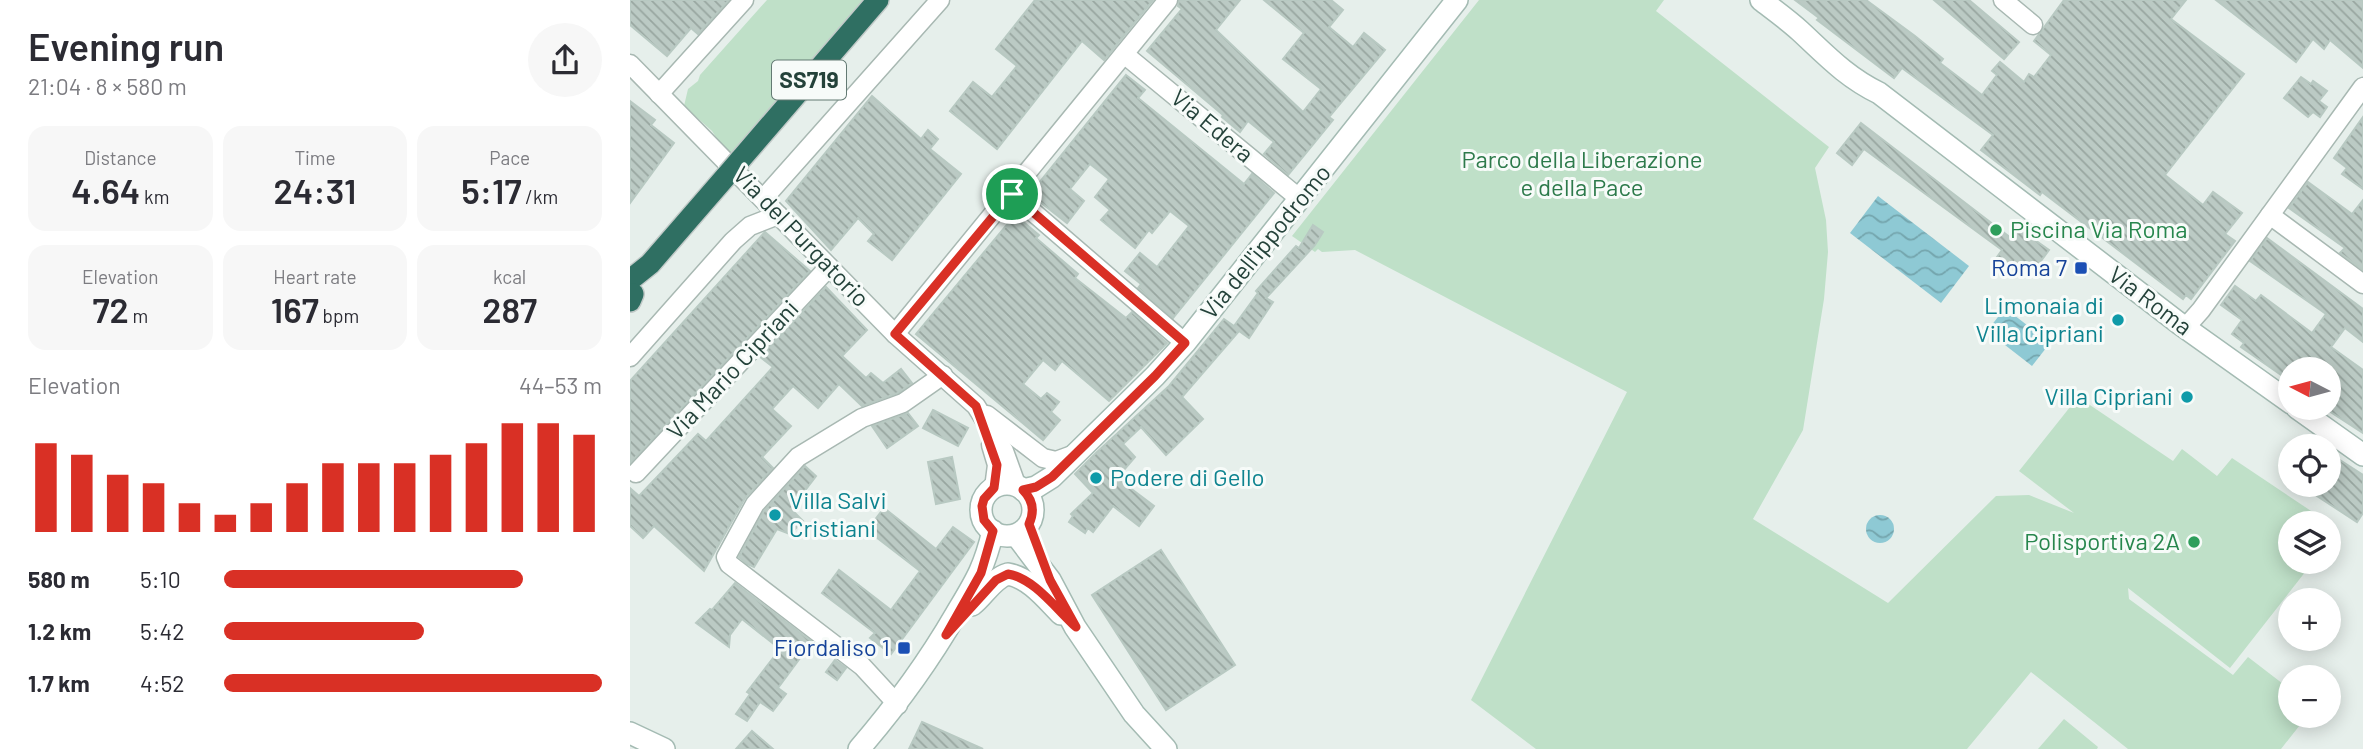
<!DOCTYPE html>
<html lang="en">
<head>
<meta charset="utf-8">
<style>
  :root { --surface:#fff; --page:#f7f7f7; --text:#2b2b33; --muted:#7c7c81; --accent:#d93025 }
  body { margin:0; font-family:Barlow,sans-serif; background:var(--page); color:var(--text); height:100vh; display:flex; flex-direction:column; font-size:26px; white-space:nowrap }
  * { box-sizing:border-box; margin:0 }
  p { font-size:23px; color:var(--muted) }
  .icon { flex:none; width:38px; height:38px; fill:none; stroke:currentColor; stroke-width:2; stroke-linecap:round; stroke-linejoin:round }
  .map { position:relative; flex:1; overflow:hidden }
  .panel { display:flex; flex-direction:column; background:var(--surface); width:630px }
  .panel>* { flex:none }
  .needle { width:46px; rotate:276deg }
  .tools { position:absolute; left:1648px; top:357px; display:grid; gap:14px }
  .tools a { display:grid; place-items:center; width:63px; height:63px; border-radius:50%; background:var(--surface); box-shadow:0 4px 18px #0003; font-size:35px }
  .pin { position:absolute; display:grid; place-items:center; width:60px; height:60px; color:#fff; margin:-30px; border:4px solid #fff; border-radius:50%; box-shadow:0 2px 7px #0007 }
  .round { display:grid; place-items:center; flex:none; width:74px; height:74px; border-radius:37px; background:var(--page) }
  .head { display:flex; align-items:center; justify-content:space-between; height:119px; padding:0 28px }
  h1 { font-size:38px; font-weight:600; line-height:52px }
  .stats { display:grid; grid-template-columns:repeat(3,1fr); gap:10px; height:119px; padding:7px 28px }
  .stats div { display:grid; align-content:center; border-radius:18px; background:var(--page); text-align:center }
  .stats b { font-size:35px; font-weight:600 }
  .stats small { font-size:19px; font-weight:400 }
  .stats p { font-size:19px }
  .chart { height:196px; padding:14px 28px }
  .chart p { display:flex; justify-content:space-between }
  .chart svg { width:100%; height:126px; margin-top:7px; stroke:var(--accent); stroke-width:6 }
  ul { padding:0 28px; list-style:none; font-size:23px }
  li { display:grid; grid-template-columns:112px 84px 1fr; align-items:center; height:52px }
  li i { height:18px; border-radius:9px; background:var(--accent) }
  main { display:flex; flex:1; min-height:0 }
  .map>svg:first-child { display:block }
</style>
</head>
<body>
<main>
<section class="panel">
<div class="head"><div><h1>Evening run</h1><p>21:04 · 8 × 580 m</p></div><a class="round"><svg class="icon" aria-label="share" viewBox="0 0 24 24"><path d="M12 15V3M7 8l5-5 5 5M5 13v7h14v-7"/></svg></a></div>
<div class="stats">
<div><p>Distance</p><b>4.64<small> km</small></b></div>
<div><p>Time</p><b>24:31</b></div>
<div><p>Pace</p><b>5:17<small> /km</small></b></div>
</div>
<div class="stats">
<div><p>Elevation</p><b>72<small> m</small></b></div>
<div><p>Heart rate</p><b>167<small> bpm</small></b></div>
<div><p>kcal</p><b>287</b></div>
</div>
<div class="chart"><p><span>Elevation</span>44–53 m</p>
<svg viewBox="0 0 160 44" preserveAspectRatio="none"><path d="M5 44V13M15 44V17M25 44V24M35 44V27M45 44V34M55 44V38M65 44V34M75 44V27M85 44V20M95 44V20M105 44V20M115 44V17M125 44V13M135 44V6M145 44V6M155 44V10"/></svg>
</div>
<ul>
<li><b>580 m</b>5:10<i style="width:79%"></i></li>
<li><b>1.2 km</b>5:42<i style="width:53%"></i></li>
<li><b>1.7 km</b>4:52<i style="width:100%"></i></li>
</ul>
</section>
<div class="map">
<svg width="1733" height="749" viewBox="0 0 1733 749">
  <defs>
    <pattern id="water-waves" width="16" height="10" patternUnits="userSpaceOnUse" patternTransform="scale(1.75)"><rect width="16" height="10" fill="#8ec9d4"/><path d="M0 5q4-4 8 0t8 0" fill="none" stroke="#74a5ad"/></pattern>
    <pattern id="building-back-hatch" width="6" height="6" patternUnits="userSpaceOnUse" patternTransform="scale(1.75)"><rect width="6" height="6" fill="#bbcac4"/><path d="M-1 5l2 2M0 0l6 6M5-1l2 2" fill="none" stroke="#98a6a0"/></pattern>
  </defs>
  <rect width="100%" height="100%" fill="#e6efeb"/>
  <g fill="#bfe0c8">
    <path d="M137 0H233L101 153 89 142 82 131 54 106 58 89 68 81 70 75Z"/>
    <path d="M849 0H1034L1026 11 1199 147 1185 168 1196 220 1198 252 1194 299 1173 430 1123 519 1258 603 1366 496 1399 495 1444 513 1389 471 1448 397 1543 461 1552 449 1587 476 1602 458 1699 523H1661V562H1683L1600 668 1498 588 1499 599 1603 675 1618 657 1661 690V716H1677L1651 749H1498L1401 672 1337 749H906L841 700 997 392 725 250 692 252 688 249 685 252 662 236Z"/>
    <path d="M1434 719 1468 747 1467 749H1408Z"/>
  </g>
  <g fill="url(#water-waves)">
    <path d="M1248 196 1339 266 1311 303 1220 233Z"/>
    <path d="M1375 308 1420 343 1402 366 1357 331Z"/>
    <circle cx="1250" cy="529" r="14"/>
  </g>
  <g fill="url(#building-back-hatch)" stroke="#b8c9c2" stroke-width="2">
    <path d="M0 0H99L68 34 61 28 37 56 0 25Z"/>
    <path d="M405 0H523L474 60 452 41 367 149 320 111 343 82 362 97 387 66 366 49Z"/>
    <path d="M549 0H610L586 30 673 112 691 89 653 59 674 33 634 0H701L713 10 699 27 723 47 734 33 755 50 699 117 703 120 658 175 634 154 644 142 618 121 610 132 592 117 593 115 517 51 552 9 548 6Z"/>
    <path d="M1165 0H1236L1285 36 1313 59 1310 63 1352 95 1367 75 1362 71 1370 62 1394 82 1399 74 1404 77 1421 55 1404 41 1434 0H1556L1541 19 1614 74 1535 175 1573 205 1583 192 1612 213 1595 234 1605 241 1561 299 1556 295 1553 299 1412 192 1410 195 1351 150 1363 135 1272 68 1264 78 1187 20 1189 18Z"/>
    <path d="M1304 0H1339L1389 42 1374 59Z"/>
    <path d="M1586 0H1733V68L1700 40 1694 49 1683 39 1666 62Z"/>
    <path d="M496 75 515 90 508 98 614 184 622 174 644 193 543 318 508 288 511 284 495 271 510 253 527 267 559 226 540 211 522 233 519 230 505 248 471 220 480 210 465 197 479 179 460 164 440 189 454 201 437 223 400 194Z"/>
    <path d="M1671 77 1681 84 1683 81 1697 91 1689 101 1697 107 1690 117 1683 112 1678 117 1654 98Z"/>
    <path d="M242 96 291 139 298 130 308 139 300 149 331 174 262 260 238 241 244 234 228 218 201 250 156 201Z"/>
    <path d="M0 101 25 120 21 125 44 143 0 203Z"/>
    <path d="M1733 117V189L1712 174 1717 168 1704 158Z"/>
    <path d="M1231 123 1381 238 1388 228 1419 250 1402 273 1385 261 1382 267 1367 257 1372 250 1234 149 1222 165 1207 153Z"/>
    <path d="M1678 182 1722 214 1733 200V270L1710 253 1715 248 1659 208Z"/>
    <path d="M385 215 409 235 406 238 448 274 445 278 496 318 502 312 537 343 479 401 432 361 425 370 413 360 393 384 411 399 417 393 429 402 421 412 430 420 413 440 286 334Z"/>
    <path d="M683 225 693 232 685 245 636 298 643 302 619 338 609 331 552 397 573 419 536 455 511 427 493 444 505 457 487 478 524 506 509 526 483 506 463 532 458 528 455 533 439 522 443 516 441 514 463 493 445 474 466 453 539 386 594 319 604 326 628 293 626 291 666 246 669 248Z"/>
    <path d="M135 232 180 271 0 463V381Z"/>
    <path d="M1637 238 1733 309V342L1715 328 1701 347 1733 370V433L1699 411V369H1661V382L1611 347 1614 343 1602 334 1612 320 1591 305 1605 286 1626 301 1631 295 1682 333 1696 314 1620 261Z"/>
    <path d="M196 287 237 330 212 356 236 378 241 373 253 383 271 369 282 383 268 393 232 406 209 384 188 408 163 386 142 409 161 426 132 457 143 468 115 498 74 571 24 526 13 538 0 526V488L9 496 68 434 76 441 143 367 130 357Z"/>
    <path d="M303 410 338 428 328 446 293 428Z"/>
    <path d="M278 413 288 426 257 448 242 426Z"/>
    <path d="M1699 453 1733 475V513L1727 522 1670 485H1699Z"/>
    <path d="M322 457 330 499 306 504 298 462Z"/>
    <path d="M175 466 186 476 161 509 173 521 160 534 147 529 124 567 117 564 109 557 134 511Z"/>
    <path d="M254 508 306 549 323 527 344 542 261 654 240 638 245 633 192 593 209 570 261 610 290 571 237 530Z"/>
    <path d="M531 550 605 665 536 710 462 595Z"/>
    <path d="M105 583 182 642 148 688 156 694 143 711 130 702 117 721 106 714 120 694 117 692 150 649 112 619 100 635 99 647 66 623 80 609 82 610Z"/>
    <path d="M205 660 216 668 207 680 196 672Z"/>
    <path d="M292 722 353 749H279Z"/>
    <path d="M122 731 143 749H106Z"/>
  </g>
  <g fill="none" stroke-linecap="round" stroke-linejoin="round">
    <defs>
      <g id="street">
        <path d="M1373 0 1403 25"/>
        <path d="M494 54 670 199"/>
        <path d="M0 64 265 334 346 406 374 451 387 487"/>
        <path d="M29 94 114 0"/>
        <path d="M382 194 555 343"/>
        <path d="M133 199 310 0"/>
        <path d="M1640 215 1733 284"/>
        <path d="M1555 328 1571 310 1733 87"/>
        <path d="M265 334 538 0"/>
        <path d="M0 357 103 241 120 226 148 215"/>
        <path d="M357 415 413 458 426 461 445 454"/>
        <path d="M361 445 367 465 364 488"/>
        <path d="M6 473 199 267"/>
        <path d="M268 705 232 666 99 564 96 557 125 504 168 457 232 418 273 403 313 375"/>
      </g>
      <g id="secondary">
        <path d="M1131 0C1144 10 1158 20 1170 31 1196 55 1216 77 1249 93L1550 324 1661 403"/>
        <path d="M1667 408 1733 455"/>
        <circle cx="377" cy="510" r="26"/>
        <path d="M393 490 406 487 422 477 525 376 555 343 827 0"/>
        <path d="M386 535 420 580 445 627 504 714 536 749"/>
        <path d="M342 605C354 596 363 578 378 574 400 578 416 599 431 614"/>
        <path d="M0 733 34 749"/>
        <path d="M229 749C267 705 297 664 326 614 345 582 354 569 363 531"/>
      </g>
      <g id="highway">
        <path d="M110 160 248 0"/>
        <path d="M0 280 20 264 98 174"/>
        <path d="M0 301 3 294"/>
      </g>
    </defs>
    <use href="#street" stroke="#a8b8b2" stroke-width="21"/>
    <use href="#secondary" stroke="#a4bbb3" stroke-width="24"/>
    <use href="#highway" stroke="#c2cac8" stroke-width="24"/>
    <use href="#street" stroke="#fff" stroke-width="18"/>
    <use href="#secondary" stroke="#fff" stroke-width="21"/>
    <use href="#highway" stroke="#2f6f62" stroke-width="21"/>
    <defs>
      <path id="highway-bridge" d="M98 174 110 160"/>
    </defs>
    <use href="#highway-bridge" stroke="#c2cac8" stroke-width="24" stroke-linecap="butt"/>
    <use href="#highway-bridge" stroke="#2f6f62" stroke-width="21"/>
  </g>
  <g fill="none" stroke-linecap="round" stroke-linejoin="round">
    <defs>
      <path id="route" d="M382 194 555 343 525 376 422 477 406 487 393 490C403 500 405 511 399 524L420 580 446 627C427 610 404 578 378 574L366 580 316 635 351 573 363 531 354 520 352 506 354 499 364 488 367 465 346 406 265 334Z"/>
    </defs>
    <use href="#route" stroke="#fff" stroke-width="14"/>
    <use href="#route" stroke="#d93025" stroke-width="9"/>
  </g>
  <g fill="#2e9e5b" stroke="#f7fbf9" stroke-width="2.5">
    <circle cx="1366" cy="230" r="7"/>
    <circle cx="1564" cy="542" r="7"/>
  </g>
  <g fill="#1a4fb4" stroke="#f7fbf9" stroke-width="2.5">
    <rect x="1444" y="261" width="14" height="14" rx="3.5"/>
    <rect x="267" y="641" width="14" height="14" rx="3.5"/>
  </g>
  <g fill="#0f9aa8" stroke="#f7fbf9" stroke-width="2.5">
    <circle cx="1488" cy="320" r="7"/>
    <circle cx="1557" cy="397" r="7"/>
    <circle cx="466" cy="478" r="7"/>
    <circle cx="145" cy="515" r="7"/>
  </g>
  <g text-anchor="middle" stroke-width="6" stroke-linejoin="round" paint-order="stroke">
    <rect fill="#f7fbf9" stroke="#637a73" stroke-width="2" x="142" y="60.5" width="74" height="39" rx="5"/>
    <g font-size="23" font-weight="bold" fill="#24423a">
      <text x="179" y="88">SS719</text>
    </g>
    <g font-size="24" fill="#24423a" stroke="#f7fbf9">
      <text transform="translate(582 126) rotate(40)" y="8">Via Edera</text>
      <text transform="translate(171 237) rotate(46)" y="8">Via del Purgatorio</text>
      <text transform="translate(636 242) rotate(-51)" y="8">Via dell'ippodromo</text>
      <text transform="translate(1520 301) rotate(37)" y="8">Via Roma</text>
      <text transform="translate(103 370) rotate(-47)" y="8">Via Mario Cipriani</text>
    </g>
    <g font-size="24" fill="#2d7a4b" stroke="#f7fbf9">
      <text x="952" y="168">Parco della Liberazione<tspan x="952" dy="28">e della Pace</tspan></text>
    </g>
    <g font-size="24" fill="#27864d" stroke="#f7fbf9" text-anchor="start">
      <text x="1380" y="238">Piscina Via Roma</text>
      <text x="1550" y="550" text-anchor="end">Polisportiva 2A</text>
    </g>
    <g font-size="24" fill="#164399" stroke="#f7fbf9" text-anchor="end">
      <text x="1437" y="276">Roma 7</text>
      <text x="260" y="656">Fiordaliso 1</text>
    </g>
    <g font-size="24" fill="#0d838f" stroke="#f7fbf9" text-anchor="end">
      <text x="1474" y="314">Limonaia di<tspan x="1474" dy="28">Villa Cipriani</tspan></text>
      <text x="1543" y="405">Villa Cipriani</text>
      <text x="480" y="486" text-anchor="start">Podere di Gello</text>
      <text x="159" y="509" text-anchor="start">Villa Salvi<tspan x="159" dy="28">Cristiani</tspan></text>
    </g>
  </g>
</svg>
<div class="tools">
<a><svg class="needle" viewBox="-14 -14 28 28"><path d="M0-13l5 13h-10z" fill="#e53935"/><path d="M0 13l5-13h-10z" fill="#7c7c81"/></svg></a>
<a><svg class="icon" aria-label="locate" viewBox="0 0 24 24"><circle cx="12" cy="12" r="6"/><path d="M12 2v4M12 18v4M2 12h4M18 12h4"/></svg></a>
<a><svg class="icon" aria-label="layers" viewBox="0 0 24 24"><path d="M12 4l9 5-9 5-9-5zM3 14l9 5 9-5"/></svg></a>
<a>+</a>
<a>−</a>
</div>
<div class="pin" style="left:382px;top:194px;background:#1e9e55"><svg class="icon" aria-label="arrive" viewBox="0 0 24 24"><path d="M6 21V4h12l-3 4 3 4H6"/></svg></div>
</div>
</main>
</body>
</html>
